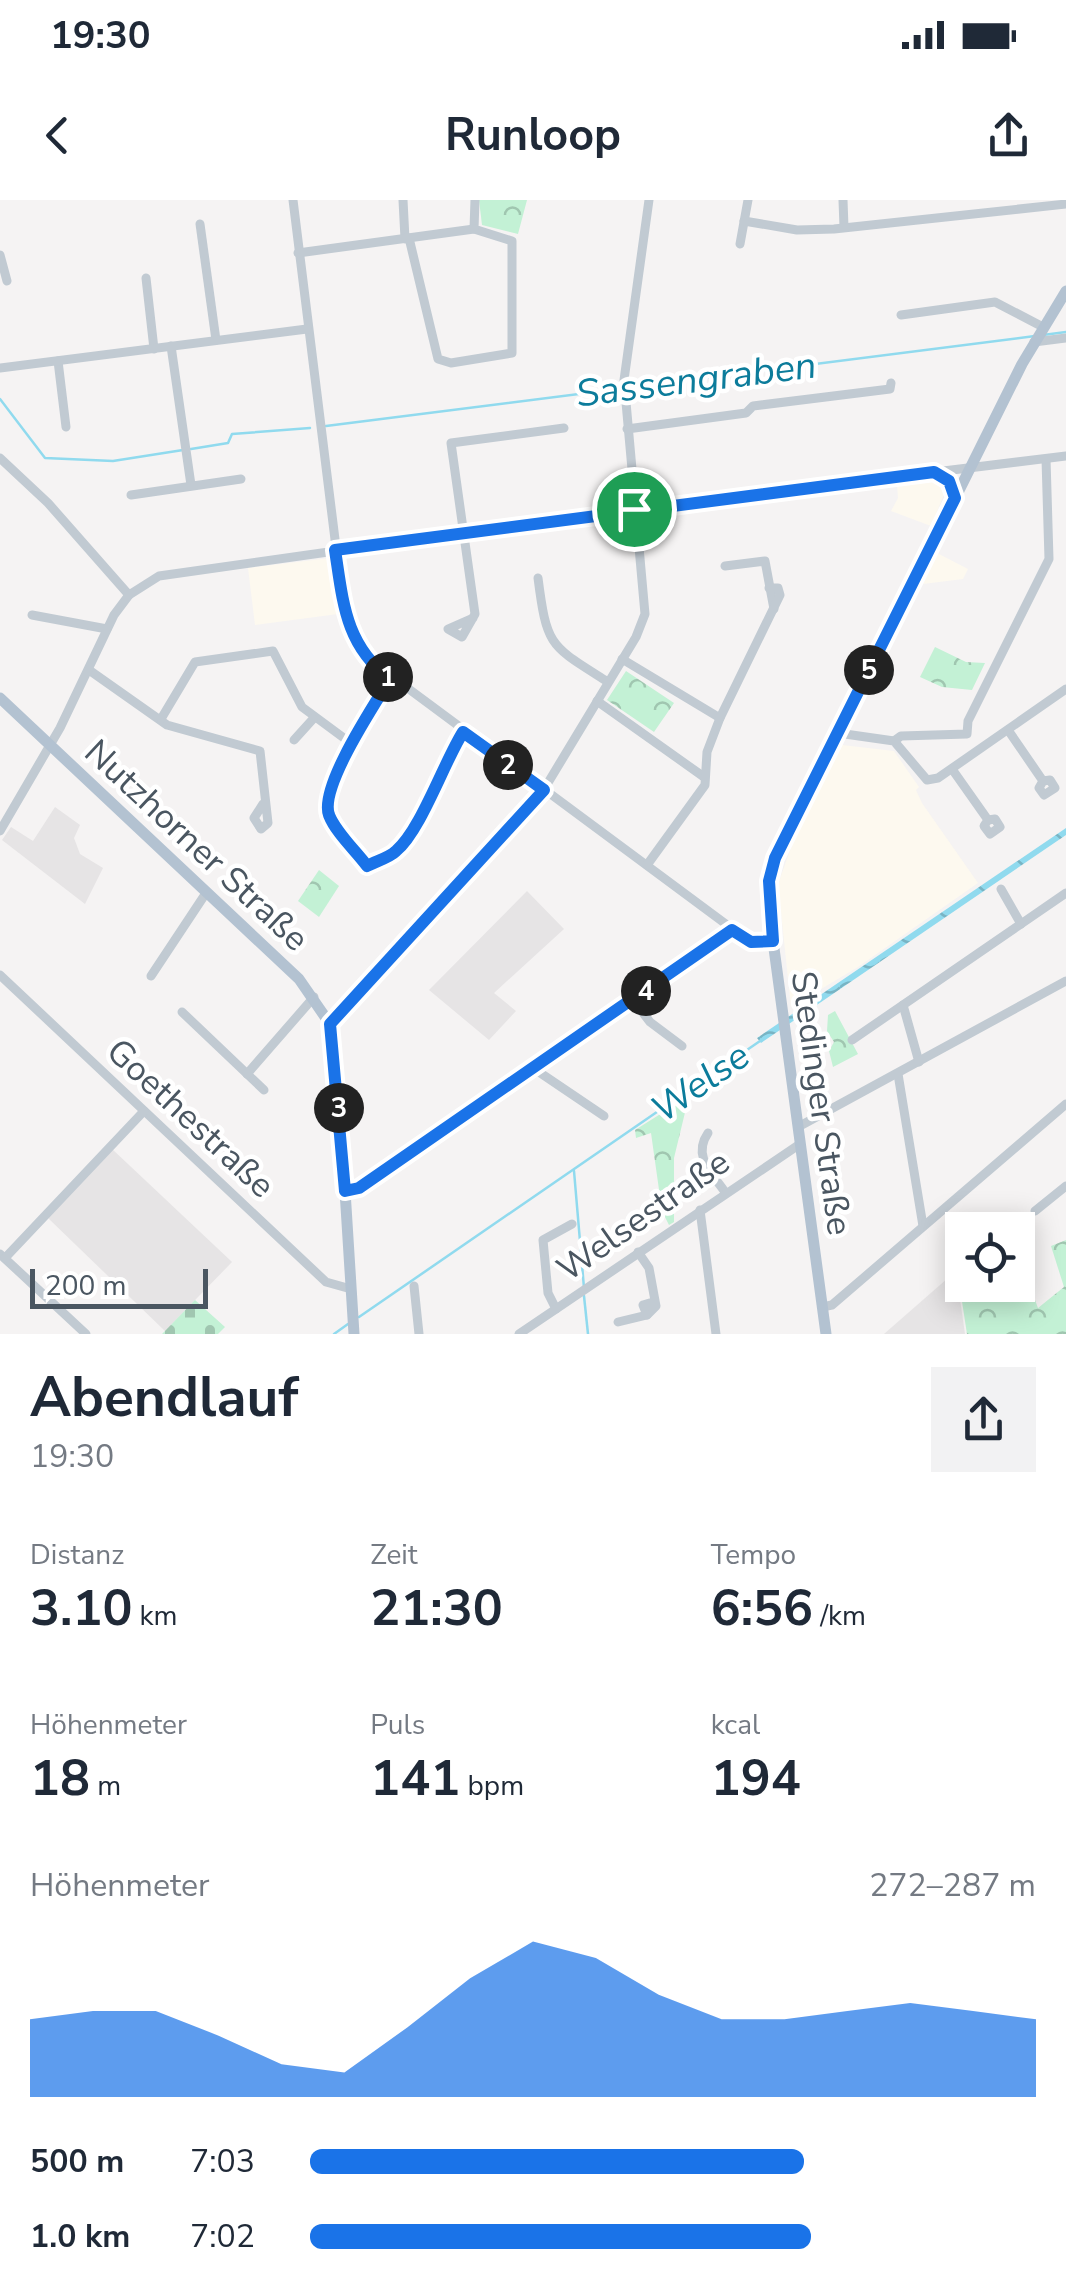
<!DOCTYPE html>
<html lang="de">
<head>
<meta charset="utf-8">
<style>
  :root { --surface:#fff; --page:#f2f2f3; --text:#1f2937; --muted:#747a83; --accent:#1a73e8 }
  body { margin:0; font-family:"Nunito Sans",sans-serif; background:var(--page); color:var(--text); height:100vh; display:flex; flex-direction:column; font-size:38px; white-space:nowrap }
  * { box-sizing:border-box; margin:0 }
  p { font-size:32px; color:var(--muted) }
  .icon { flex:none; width:55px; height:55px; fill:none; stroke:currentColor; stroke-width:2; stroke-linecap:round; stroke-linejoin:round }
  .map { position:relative; height:1134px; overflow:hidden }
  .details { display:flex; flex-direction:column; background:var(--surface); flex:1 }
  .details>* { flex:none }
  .tools { position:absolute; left:945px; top:1012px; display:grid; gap:20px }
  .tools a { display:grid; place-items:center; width:90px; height:90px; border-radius:0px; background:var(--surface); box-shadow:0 5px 25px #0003; font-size:50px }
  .scale { position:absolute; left:30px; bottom:25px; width:178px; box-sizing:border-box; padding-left:10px; border:5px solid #4a5661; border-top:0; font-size:28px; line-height:35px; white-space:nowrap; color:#4a5661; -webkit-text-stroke:8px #fff; paint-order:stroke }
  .pin { position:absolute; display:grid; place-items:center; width:85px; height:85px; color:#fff; margin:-42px; border:5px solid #fff; border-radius:50%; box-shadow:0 2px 10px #0007 }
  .km { position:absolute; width:50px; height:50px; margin:-25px; border-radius:50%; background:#222; color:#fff; font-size:28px; line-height:50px; text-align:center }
  .round { display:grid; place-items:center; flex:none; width:105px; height:105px; border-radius:0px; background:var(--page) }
  .head { display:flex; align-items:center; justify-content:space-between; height:170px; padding:0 30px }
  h1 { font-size:55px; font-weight:700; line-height:75px }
  .stats { display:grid; grid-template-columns:repeat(3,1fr); gap:15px; height:170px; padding:10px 30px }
  .stats div { display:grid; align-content:center }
  .stats b { font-size:50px; font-weight:700 }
  .stats small { font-size:28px; font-weight:400 }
  .stats p { font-size:28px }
  .chart { height:280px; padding:20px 30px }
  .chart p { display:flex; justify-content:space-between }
  .chart svg { width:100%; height:180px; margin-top:10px; fill:var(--accent); opacity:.7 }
  ul { padding:0 30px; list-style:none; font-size:32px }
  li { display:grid; grid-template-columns:160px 120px 1fr; align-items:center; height:75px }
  li i { height:25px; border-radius:12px; background:var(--accent) }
  .status { display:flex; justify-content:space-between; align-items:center; height:70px; padding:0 50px; background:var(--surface); direction:ltr }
  .status svg { height:28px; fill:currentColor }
  header { display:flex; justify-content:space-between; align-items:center; height:130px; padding:0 30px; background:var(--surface); font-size:45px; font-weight:700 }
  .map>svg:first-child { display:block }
</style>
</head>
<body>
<div class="status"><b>19:30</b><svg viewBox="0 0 49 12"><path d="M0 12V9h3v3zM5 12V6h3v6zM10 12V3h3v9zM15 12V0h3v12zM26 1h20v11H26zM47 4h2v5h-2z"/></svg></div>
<header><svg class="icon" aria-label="back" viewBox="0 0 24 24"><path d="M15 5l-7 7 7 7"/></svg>Runloop<svg class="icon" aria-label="share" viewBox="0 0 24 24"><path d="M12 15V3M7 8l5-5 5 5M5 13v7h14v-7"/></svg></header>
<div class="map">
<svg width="1066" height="1134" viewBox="0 0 1066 1134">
  <defs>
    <pattern id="cemetery-stones" width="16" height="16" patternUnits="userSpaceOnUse" patternTransform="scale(2.5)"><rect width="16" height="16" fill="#c3f1d5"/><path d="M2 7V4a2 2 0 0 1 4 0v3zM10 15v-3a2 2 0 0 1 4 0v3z" fill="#a0c6b0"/></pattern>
    <pattern id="park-crowns" width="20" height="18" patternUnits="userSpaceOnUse" patternTransform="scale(2.5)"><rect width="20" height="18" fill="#c3f1d5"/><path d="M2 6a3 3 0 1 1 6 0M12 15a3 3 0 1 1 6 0" fill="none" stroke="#a0c6b0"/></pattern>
    <pattern id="water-waves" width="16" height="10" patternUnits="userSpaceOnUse" patternTransform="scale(2.5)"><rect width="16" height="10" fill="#90daee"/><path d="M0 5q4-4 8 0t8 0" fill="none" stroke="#78b4c4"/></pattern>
  </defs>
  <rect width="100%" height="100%" fill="#f5f3f3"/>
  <g fill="#fdf9ef">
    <path d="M934 280 946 290 931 326 891 311 898 298 897 285Z"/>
    <path d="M937 353 968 369 963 379 923 384Z"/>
    <path d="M330 358 338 414 255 425 248 368Z"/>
    <path d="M842 545 894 551 919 587 916 590 922 603 978 683 858 767 791 807 778 684 792 645Z"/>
  </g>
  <g fill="#e6e4e5">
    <path d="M55 607 80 625 74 638 80 654 103 668 85 704 2 640 11 627 33 641Z"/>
    <path d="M527 691 564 729 494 793 516 811 489 840 429 790Z"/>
    <path d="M112 949 232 1062 165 1131 48 1018Z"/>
    <path d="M956 1071 965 1134H884Z"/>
  </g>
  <path fill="url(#cemetery-stones)" d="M195 1100 225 1127 218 1134H162Z"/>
  <g fill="url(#park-crowns)">
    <path d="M479 0H527L518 34 482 25Z"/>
    <path d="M935 447 966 462 985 463 972 490 942 487 920 477Z"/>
    <path d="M626 471 674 503 654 532 607 500Z"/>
    <path d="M319 670 339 686 319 717 298 701Z"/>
    <path d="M835 811 858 854 833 867 829 851 834 842 827 831 828 815Z"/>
    <path d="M689 896 674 958V1022L669 1025 662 1011 651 933 636 938 635 930Z"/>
    <path d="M1066 1040V1134H967L957 1069 962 1065V1085H1018V1071L1028 1081 1038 1108 1064 1087 1051 1046Z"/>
  </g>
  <path fill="url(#water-waves)" d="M1066 628V635L761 843 757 838Z"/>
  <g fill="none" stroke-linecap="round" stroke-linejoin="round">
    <g stroke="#90daee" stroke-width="2.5">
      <path d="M1043 135 1066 132"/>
      <path d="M0 199 45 258 113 261 183 250"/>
      <path d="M326 226 1035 136"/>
      <path d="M191 249 228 243 232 234 310 228"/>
      <path d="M574 971 584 1088"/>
      <path d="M584 1096 588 1134"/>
      <path d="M359 1117 760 841"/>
      <path d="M334 1134 348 1124"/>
    </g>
    <g stroke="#c1cad2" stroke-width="9">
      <path d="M293 0 343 404 351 435 363 455 746 739 773 741"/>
      <path d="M403 0 405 39"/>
      <path d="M843 0 844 27"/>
      <path d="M744 21 797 30 834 29 1066 4"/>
      <path d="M200 24 216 140"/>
      <path d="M409 38 438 159 451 163 512 153V41L474 29 475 0"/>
      <path d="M740 44 748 0"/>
      <path d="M298 53 474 29"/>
      <path d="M0 55 7 81"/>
      <path d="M146 78 154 149"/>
      <path d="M901 115 995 102 1043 127"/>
      <path d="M1034 142 1066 138"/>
      <path d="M171 146 191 285"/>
      <path d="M58 161 66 227"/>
      <path d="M0 168 307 129"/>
      <path d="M627 229 746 213 753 206 890 189 891 183"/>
      <path d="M0 258 48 303 129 395"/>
      <path d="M936 273 949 281 955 298"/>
      <path d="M131 295 241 279"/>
      <path d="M725 366 765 361 774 409"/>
      <path d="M538 378C547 448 550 445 608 482"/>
      <path d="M32 415 107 429"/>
      <path d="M473 418 448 429 462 437 475 414 451 243 564 228"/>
      <path d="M622 459 720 518"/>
      <path d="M89 470 167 525 260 551 268 623 261 629 254 618 263 604"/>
      <path d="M391 479C375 504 319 587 329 615 336 633 356 651 367 666 376 661 389 658 396 651 423 629 443 564 463 532"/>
      <path d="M597 501 704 577"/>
      <path d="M161 519 195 462 273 451 302 507 352 544"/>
      <path d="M1008 530 1043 581 1039 588 1044 595 1055 588 1050 580 1043 581"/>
      <path d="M838 533 894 541 927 580 938 578 1066 489"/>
      <path d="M294 540 313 519"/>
      <path d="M894 541 901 536 967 534 968 521 1049 359 1046 259"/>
      <path d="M952 569 988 620 984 626 990 634 1000 627 995 619 988 620"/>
      <path d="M0 631 60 528 114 415 129 395 159 376 633 309 1066 256"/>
      <path d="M647 665 705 585 707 552 720 518 780 395 778 388H769"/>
      <path d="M1001 689 1021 724"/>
      <path d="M0 775 326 1082 351 1089"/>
      <path d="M151 776 206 693"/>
      <path d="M633 800 650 822 682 846"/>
      <path d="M903 805 919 862"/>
      <path d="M182 812 264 890"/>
      <path d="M330 824 543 591 636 437 645 414 624 180 649 0"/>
      <path d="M852 840 1066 693"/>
      <path d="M533 868 604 916"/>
      <path d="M247 874 314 797"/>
      <path d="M898 874 923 1026"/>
      <path d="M798 927 1066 781"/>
      <path d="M708 933C692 956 712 973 725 992"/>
      <path d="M345 991 359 988 732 730"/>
      <path d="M700 1010 716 1134"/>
      <path d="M1035 1011 1066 986"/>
      <path d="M638 1052 649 1068 656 1106 647 1115 643 1105 653 1102"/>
      <path d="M0 1054 86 1134"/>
      <path d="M5 1058 144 911"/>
      <path d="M414 1086 419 1134"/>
      <path d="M822 1107 832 1105 1066 904"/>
      <path d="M556 1109 548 1093 543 1040 572 1024"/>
      <path d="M618 1122 647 1115"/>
      <path d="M519 1134 800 944"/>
    </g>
    <g stroke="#b3c2d1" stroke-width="11">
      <path d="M0 498 299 779 330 824 336 847 354 1134"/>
      <path d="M826 1134 773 741 771 668 1022 164 1066 91"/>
    </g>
  </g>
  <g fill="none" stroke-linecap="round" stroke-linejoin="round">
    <defs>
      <path id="route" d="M934 272 949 281 955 298 775 658 769 681 773 741 751 742 732 730 359 988 345 991 330 824 544 590 463 532C444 562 421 630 396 651 389 658 376 661 367 666 356 651 336 633 329 615 319 587 375 504 390 479 345 445 343 402 335 350Z"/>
    </defs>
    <use href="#route" stroke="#fff" stroke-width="20"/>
    <use href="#route" stroke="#1a73e8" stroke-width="12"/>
  </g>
  <g text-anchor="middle" stroke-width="9" stroke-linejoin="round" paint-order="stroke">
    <g font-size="35" fill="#4a5661" stroke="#fff">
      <text transform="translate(197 645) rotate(43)" y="12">Nutzhorner Straße</text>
      <text transform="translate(822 903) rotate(82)" y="12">Stedinger Straße</text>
      <text transform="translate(191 918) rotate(43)" y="12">Goethestraße</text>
      <text transform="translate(643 1015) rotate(-35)" y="12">Welsestraße</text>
    </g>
    <g font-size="38" font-style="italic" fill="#0c7c9b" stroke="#fff">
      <text transform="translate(696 179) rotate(-7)" y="13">Sassengraben</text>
      <text transform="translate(700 882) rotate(-35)" y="13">Welse</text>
    </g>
  </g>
</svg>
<div class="tools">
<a><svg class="icon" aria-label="locate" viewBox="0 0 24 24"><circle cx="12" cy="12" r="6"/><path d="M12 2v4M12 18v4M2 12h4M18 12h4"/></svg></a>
</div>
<div class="scale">200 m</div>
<div class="pin" style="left:634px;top:309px;background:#1e9e55"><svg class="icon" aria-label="arrive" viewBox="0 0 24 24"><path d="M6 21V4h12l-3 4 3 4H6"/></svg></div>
<b class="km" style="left:388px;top:477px">1</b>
<b class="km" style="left:508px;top:565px">2</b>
<b class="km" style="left:339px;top:908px">3</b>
<b class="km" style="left:646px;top:791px">4</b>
<b class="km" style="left:869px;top:470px">5</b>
</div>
<section class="details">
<div class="head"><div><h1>Abendlauf</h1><p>19:30</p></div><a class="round"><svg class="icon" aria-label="share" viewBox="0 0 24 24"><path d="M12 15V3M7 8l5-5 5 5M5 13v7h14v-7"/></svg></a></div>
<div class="stats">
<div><p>Distanz</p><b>3.10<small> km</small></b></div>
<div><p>Zeit</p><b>21:30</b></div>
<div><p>Tempo</p><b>6:56<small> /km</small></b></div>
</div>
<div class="stats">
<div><p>Höhenmeter</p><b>18<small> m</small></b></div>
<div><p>Puls</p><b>141<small> bpm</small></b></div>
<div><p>kcal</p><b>194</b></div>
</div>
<div class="chart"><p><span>Höhenmeter</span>272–287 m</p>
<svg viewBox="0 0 160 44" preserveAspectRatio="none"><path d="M0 44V25L10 23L20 23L30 29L40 36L50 38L60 27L70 15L80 6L90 10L100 19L110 25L120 25L130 23L140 21L150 23L160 25V44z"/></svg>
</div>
<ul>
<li><b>500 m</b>7:03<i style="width:68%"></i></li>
<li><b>1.0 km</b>7:02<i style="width:69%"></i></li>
</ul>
</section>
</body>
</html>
